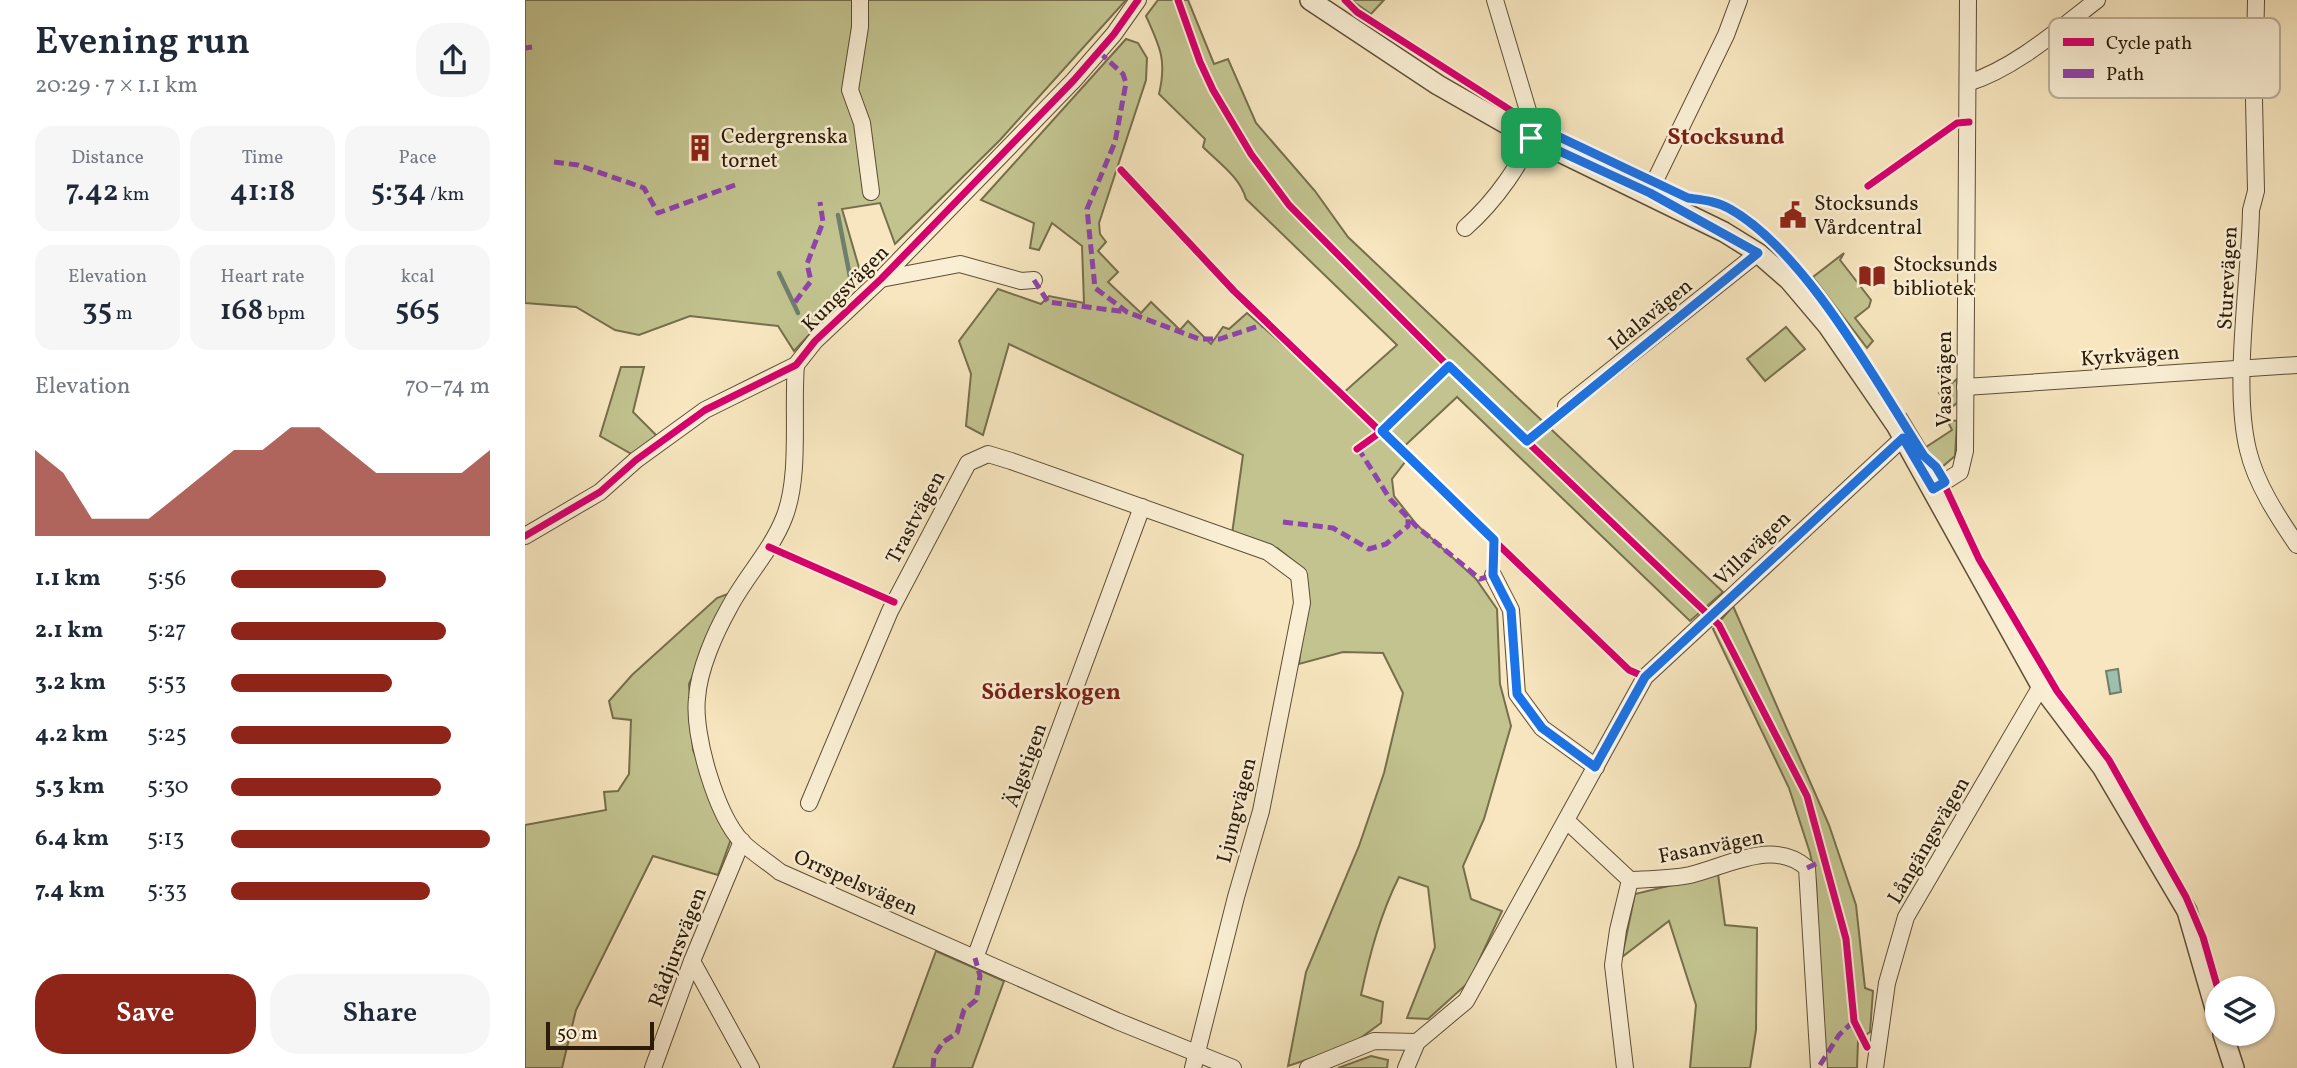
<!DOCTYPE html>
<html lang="en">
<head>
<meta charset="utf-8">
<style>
  :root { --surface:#fff; --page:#f6f6f7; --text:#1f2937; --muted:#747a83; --accent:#8f2418 }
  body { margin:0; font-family:Vollkorn,serif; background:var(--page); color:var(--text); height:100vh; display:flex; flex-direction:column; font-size:26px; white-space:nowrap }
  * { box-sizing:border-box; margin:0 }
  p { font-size:23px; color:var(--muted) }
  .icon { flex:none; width:38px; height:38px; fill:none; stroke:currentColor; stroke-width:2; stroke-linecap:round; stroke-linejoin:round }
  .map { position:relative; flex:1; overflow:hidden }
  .panel { display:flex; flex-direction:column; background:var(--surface); width:525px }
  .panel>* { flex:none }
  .buttons { position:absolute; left:1680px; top:976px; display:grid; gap:14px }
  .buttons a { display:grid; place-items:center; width:70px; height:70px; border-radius:50%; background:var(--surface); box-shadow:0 2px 5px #0004; font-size:35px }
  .scale { position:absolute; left:21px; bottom:18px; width:108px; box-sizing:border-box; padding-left:7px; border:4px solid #2b1b08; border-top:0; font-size:19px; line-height:24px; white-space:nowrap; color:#2b1b08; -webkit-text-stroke:5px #faefd5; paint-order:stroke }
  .pin { position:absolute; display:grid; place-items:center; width:60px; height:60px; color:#fff; margin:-30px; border-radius:14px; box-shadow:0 4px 10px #0006 }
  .round { display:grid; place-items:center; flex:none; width:74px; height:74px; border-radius:28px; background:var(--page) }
  .head { display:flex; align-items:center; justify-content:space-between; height:119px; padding:0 35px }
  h1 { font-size:38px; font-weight:600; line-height:52px }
  .metrics { display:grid; grid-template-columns:repeat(3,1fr); gap:10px; height:119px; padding:7px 35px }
  .metrics div { display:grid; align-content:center; border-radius:18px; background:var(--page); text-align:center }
  .metrics b { font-size:30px; font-weight:600 }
  .metrics small { font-size:19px; font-weight:400 }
  .metrics p { font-size:19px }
  .chart { height:196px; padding:14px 35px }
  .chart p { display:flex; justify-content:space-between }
  .chart svg { width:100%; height:126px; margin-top:7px; fill:var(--accent); opacity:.7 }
  .cta { display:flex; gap:14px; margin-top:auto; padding:14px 35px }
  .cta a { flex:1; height:80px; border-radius:28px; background:var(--accent); color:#fff; font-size:28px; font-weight:600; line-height:80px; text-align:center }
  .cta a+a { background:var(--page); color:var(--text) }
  ul { padding:0 35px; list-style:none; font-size:23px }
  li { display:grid; grid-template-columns:112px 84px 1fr; align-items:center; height:52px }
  li i { height:18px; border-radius:9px; background:var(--accent) }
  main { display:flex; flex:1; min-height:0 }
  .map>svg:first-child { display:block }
</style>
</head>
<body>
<main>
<section class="panel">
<div class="head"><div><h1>Evening run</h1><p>20:29 · 7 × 1.1 km</p></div><a class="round"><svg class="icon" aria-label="share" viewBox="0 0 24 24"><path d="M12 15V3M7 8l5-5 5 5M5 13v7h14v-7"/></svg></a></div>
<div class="metrics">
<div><p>Distance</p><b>7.42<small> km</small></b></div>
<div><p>Time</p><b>41:18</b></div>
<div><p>Pace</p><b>5:34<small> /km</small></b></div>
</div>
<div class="metrics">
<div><p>Elevation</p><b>35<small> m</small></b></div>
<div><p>Heart rate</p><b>168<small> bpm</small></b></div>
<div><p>kcal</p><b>565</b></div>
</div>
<div class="chart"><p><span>Elevation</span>70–74 m</p>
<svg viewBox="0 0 160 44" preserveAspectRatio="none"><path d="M0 44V14L10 22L20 38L30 38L40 38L50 30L60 22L70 14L80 14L90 6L100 6L110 14L120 22L130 22L140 22L150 22L160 14V44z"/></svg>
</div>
<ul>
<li><b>1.1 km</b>5:56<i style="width:60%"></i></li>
<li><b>2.1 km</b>5:27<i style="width:83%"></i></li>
<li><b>3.2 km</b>5:53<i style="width:62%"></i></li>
<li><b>4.2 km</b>5:25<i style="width:85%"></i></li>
<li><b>5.3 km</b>5:30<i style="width:81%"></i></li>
<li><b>6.4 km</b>5:13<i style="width:100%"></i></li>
<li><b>7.4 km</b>5:33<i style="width:77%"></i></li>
</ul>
<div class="cta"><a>Save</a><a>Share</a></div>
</section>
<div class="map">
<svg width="1772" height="1068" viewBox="0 0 1772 1068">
  <rect width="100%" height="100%" fill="#f7e6bf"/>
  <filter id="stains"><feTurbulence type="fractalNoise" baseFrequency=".00286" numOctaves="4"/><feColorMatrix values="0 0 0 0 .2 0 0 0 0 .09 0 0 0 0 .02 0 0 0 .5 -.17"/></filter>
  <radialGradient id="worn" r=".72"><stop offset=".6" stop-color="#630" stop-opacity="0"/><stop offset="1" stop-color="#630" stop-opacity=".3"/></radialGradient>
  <g fill="#c2c38f" stroke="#766f4c" stroke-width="2">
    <path d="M0 0H601L475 140 370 244 355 203 317 209 337 278 269 351 253 326 165 316 114 335 90 330 51 307 0 303Z"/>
    <path d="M633 0H663L689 64 703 59 731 123 790 191 823 237 1198 592 1165 621 932 397 872 453 880 462 867 479 869 496 892 525 951 579 972 609 975 684 986 726 959 819 938 866 946 899 977 911 944 982 903 1019 882 1018 910 947 903 887 874 877C855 915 845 953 836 995L858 1002 856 1023 826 1045 763 1066 781 972 834 846 859 773 878 693 858 653 818 652 774 664 782 595 780 570 752 548 718 543 707 534 718 455 484 344 458 435 441 426 446 374 434 341 473 289 516 304 524 296 559 303 557 246 527 223 514 250 505 248 509 223 456 200 601 39 613 43 622 58 621 80 574 223 575 234 581 242 573 251 593 272 583 282 616 313 626 302 655 330 663 321 686 344 698 327 704 329 722 313 816 395 872 345 721 199C715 177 694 163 678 147L680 139 634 94C642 60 635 47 621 16Z"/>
    <path d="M826 0H859L846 14Z"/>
    <path d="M1319 253 1315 260 1346 300 1344 307 1330 318 1348 341 1342 348 1288 277Z"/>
    <path d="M1261 327 1280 349 1240 381 1222 359Z"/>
    <path d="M96 367H119L108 412 132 436 110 456 75 436Z"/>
    <path d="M1432 379 1433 402 1426 408 1414 393Z"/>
    <path d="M1381 414 1401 447 1427 430 1422 420 1432 421 1430 456 1417 467C1398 457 1388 434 1378 416Z"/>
    <path d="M205 593 164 684 168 750 206 839 193 875 128 856 51 1010 37 1068H0V825L81 810 79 792 93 791 104 774 106 720 88 718 84 701 107 675 192 598Z"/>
    <path d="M1208 606 1304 825 1331 905 1340 988 1348 991 1345 1032 1333 1041 1332 1068H1298L1291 881 1285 853 1264 788 1188 629Z"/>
    <path d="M1193 874 1200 925 1232 928 1231 1030 1225 1068H1165L1171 1005 1144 921 1097 957 1110 894Z"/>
    <path d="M411 951 479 981 447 1068H368Z"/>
    <path d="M846 1056 863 1060 862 1068H813Z"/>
  </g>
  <path fill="#9ec0ae" stroke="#707e6c" stroke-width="2" d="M1593 669 1596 692 1585 694 1581 671Z"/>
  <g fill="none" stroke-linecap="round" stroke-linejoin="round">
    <g stroke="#707e6c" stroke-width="4.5">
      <path d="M313 215 326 282"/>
      <path d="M254 273 273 313"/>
    </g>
    <defs>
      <g id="minor">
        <path d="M335 0V27L325 90 337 123 346 192"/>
        <path d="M1731 0 1729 99 1731 191 1726 210C1725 281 1707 384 1723 450 1731 484 1753 517 1772 545"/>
        <path d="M1443 83C1490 68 1533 30 1572 0"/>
        <path d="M1124 193 1201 35 1214 0"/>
        <path d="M940 228C965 206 1005 158 1007 124L970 0"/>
        <path d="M356 279 435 264 496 281 509 280"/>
        <path d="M271 365C267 411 276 476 259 518 246 551 220 577 204 608 190 633 174 669 172 698 168 735 191 814 217 842 228 853 243 862 255 872L592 1021 708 1068"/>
        <path d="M1440 387 1772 365"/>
        <path d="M1041 406 1233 253"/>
        <path d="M1408 489 1435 472 1440 451 1443 0"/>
        <path d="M0 536 75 492 111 460 180 410 271 365 290 341 356 279 549 80 589 34 613 0"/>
        <path d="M968 575 986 610 992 694 1017 728 1071 767"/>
        <path d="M284 803 365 611 443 463 463 454 486 461 743 552 774 575 777 603 736 811 711 897 668 1068"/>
        <path d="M1043 822 1105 880C1125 879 1146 879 1165 875 1203 866 1248 838 1282 868L1294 1068"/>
        <path d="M450 958 617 507"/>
        <path d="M167 961 226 1068"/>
        <path d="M128 1068 167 961 217 841"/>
        <path d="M783 1068 849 1041 892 1042"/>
        <path d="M881 1068 892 1042 941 1001 1120 677 1378 438"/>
        <path d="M1100 1068 1088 965 1093 930 1105 880"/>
        <path d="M1350 1068 1362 983 1381 917 1516 686"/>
      </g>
      <g id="tertiary">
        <path d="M785 0 913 85 1006 138 1199 232 1233 253 1264 280 1303 326 1371 425 1516 686 1577 767 1662 911 1692 1015"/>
        <path d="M1698 1034 1709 1068"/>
      </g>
    </defs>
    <use href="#minor" stroke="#5e4e36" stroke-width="18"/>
    <use href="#tertiary" stroke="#5e4e36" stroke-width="22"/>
    <use href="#minor" stroke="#faefd5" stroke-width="16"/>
    <use href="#tertiary" stroke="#faefd5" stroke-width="19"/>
    <g stroke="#8e44ad" stroke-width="5" stroke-dasharray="10 5" stroke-linecap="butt">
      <path d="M0 48 7 47"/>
      <path d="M574 52 598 74 601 83 590 142 562 209 570 288 602 312 674 339H695L743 323"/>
      <path d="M29 162 53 165 119 188 133 213 210 185"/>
      <path d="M509 280 523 302 602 312"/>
      <path d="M270 302 286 281 282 264 298 222 295 202"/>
      <path d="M833 448 865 499 891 526 955 579 968 575"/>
      <path d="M758 522 808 528 844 549 861 544 883 526V517"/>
      <path d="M1282 868 1301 859"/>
      <path d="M1295 1065 1314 1035 1329 1021"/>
      <path d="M408 1068 409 1056 418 1042 432 1033 439 1010 451 1000 455 976 450 958"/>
    </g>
    <defs>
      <g id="cycleway">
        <path d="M653 0 675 62 688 90 726 154 764 205 924 367 1194 625 1282 796 1321 939 1329 1021 1342 1047"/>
        <path d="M820 0 832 12 1007 124 1163 198C1178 200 1192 201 1204 209 1279 251 1352 383 1399 456L1411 467 1454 559 1532 691 1584 760 1661 897 1678 937 1693 989"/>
        <path d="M596 170 709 291 1104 670 1120 677"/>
        <path d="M1343 186 1432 123 1444 122"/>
        <path d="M832 449 857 431 924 367"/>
        <path d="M0 536 75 492 111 460 180 410 271 365 290 341 356 279 549 80 589 34 613 0"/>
        <path d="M244 547 369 602"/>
      </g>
    </defs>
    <use href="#cycleway" stroke="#faefd5" stroke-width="11"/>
    <use href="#cycleway" stroke="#d6006c" stroke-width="7"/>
  </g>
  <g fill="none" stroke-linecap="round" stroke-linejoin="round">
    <defs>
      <path id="route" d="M1007 124 1163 198C1178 200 1192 201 1205 209 1280 251 1352 383 1399 456L1411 467 1420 482 1408 489 1378 438 1120 677 1070 767 1017 728 992 694 986 610 968 575 969 540 857 431 924 366 1002 441 1233 253 1125 193 1006 138Z"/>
    </defs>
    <use href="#route" stroke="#fff" stroke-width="14"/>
    <use href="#route" stroke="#1a73e8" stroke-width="9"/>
  </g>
  <defs>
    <symbol id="building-bare" viewBox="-9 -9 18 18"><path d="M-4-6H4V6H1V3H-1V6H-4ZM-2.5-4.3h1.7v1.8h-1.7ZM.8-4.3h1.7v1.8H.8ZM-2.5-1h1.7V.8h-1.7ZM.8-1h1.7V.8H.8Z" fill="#8f2418" stroke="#faefd5" stroke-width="2.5" paint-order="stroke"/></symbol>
    <symbol id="civic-bare" viewBox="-9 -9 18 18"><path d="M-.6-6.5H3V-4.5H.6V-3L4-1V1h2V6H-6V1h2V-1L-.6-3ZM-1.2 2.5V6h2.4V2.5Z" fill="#8f2418" stroke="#faefd5" stroke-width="2.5" paint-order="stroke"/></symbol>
    <symbol id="library-bare" viewBox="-9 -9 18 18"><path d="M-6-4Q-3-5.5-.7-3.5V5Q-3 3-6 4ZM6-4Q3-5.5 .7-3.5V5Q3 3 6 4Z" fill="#8f2418" stroke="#faefd5" stroke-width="2.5" paint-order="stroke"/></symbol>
  </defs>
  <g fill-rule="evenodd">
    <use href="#building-bare" x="156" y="129" width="38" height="38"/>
    <use href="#civic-bare" x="1249" y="196" width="38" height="38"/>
    <use href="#library-bare" x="1328" y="257" width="38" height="38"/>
  </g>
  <g text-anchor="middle" stroke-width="5" stroke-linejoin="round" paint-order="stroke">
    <g font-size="21" fill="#2b1b08" stroke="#faefd5" text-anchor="start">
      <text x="196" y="143">Cedergrenska<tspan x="196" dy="24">tornet</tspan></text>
      <text x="1289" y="210">Stocksunds<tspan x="1289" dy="24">Vårdcentral</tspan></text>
      <text x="1368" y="271">Stocksunds<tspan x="1368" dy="24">bibliotek</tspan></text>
    </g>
    <g font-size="21" fill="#2b1b08" stroke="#faefd5">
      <text transform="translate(1702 278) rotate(-87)" y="7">Sturevägen</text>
      <text transform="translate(320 288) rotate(-45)" y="7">Kungsvägen</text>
      <text transform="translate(1125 314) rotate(-39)" y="7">Idalavägen</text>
      <text transform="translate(1605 355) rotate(-4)" y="7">Kyrkvägen</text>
      <text transform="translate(1419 379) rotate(-90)" y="7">Vasavägen</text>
      <text transform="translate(390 517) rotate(-62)" y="7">Trastvägen</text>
      <text transform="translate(1227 548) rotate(-44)" y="7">Villavägen</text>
      <text transform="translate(500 765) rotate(-70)" y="7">Älgstigen</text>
      <text transform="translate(711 810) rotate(-76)" y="7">Ljungvägen</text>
      <text transform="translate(1403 840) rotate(-60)" y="7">Långängsvägen</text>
      <text transform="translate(1186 846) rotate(-11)" y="7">Fasanvägen</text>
      <text transform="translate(331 882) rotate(24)" y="7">Orrspelsvägen</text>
      <text transform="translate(152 947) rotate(-69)" y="7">Rådjursvägen</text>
    </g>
    <g font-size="23" font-weight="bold" fill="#7a1f14" stroke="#faefd5">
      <text x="526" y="699">Söderskogen</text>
    </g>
    <g font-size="24" font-weight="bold" fill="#7a1f14" stroke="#faefd5">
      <text x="1201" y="144">Stocksund</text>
    </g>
  </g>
  <rect x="1524" y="18" width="231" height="80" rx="10" fill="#faefd5" stroke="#bcaf98" stroke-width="2"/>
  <rect x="1538" y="38" width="31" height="8" fill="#d6006c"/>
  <rect x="1538" y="69" width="31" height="9" fill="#8e44ad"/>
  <g font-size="19" fill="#2b1b08">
    <text x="1581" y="49">Cycle path</text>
    <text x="1581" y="80">Path</text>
  </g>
  <rect width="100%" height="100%" filter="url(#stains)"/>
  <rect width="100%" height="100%" fill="url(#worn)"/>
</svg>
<div class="buttons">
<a><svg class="icon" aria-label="layers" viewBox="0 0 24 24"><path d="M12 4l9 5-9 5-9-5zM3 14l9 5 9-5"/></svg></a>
</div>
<div class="scale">50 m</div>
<div class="pin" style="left:1006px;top:138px;background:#1e9e55"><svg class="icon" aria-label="arrive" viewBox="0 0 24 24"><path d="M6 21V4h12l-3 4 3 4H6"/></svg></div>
</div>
</main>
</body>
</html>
